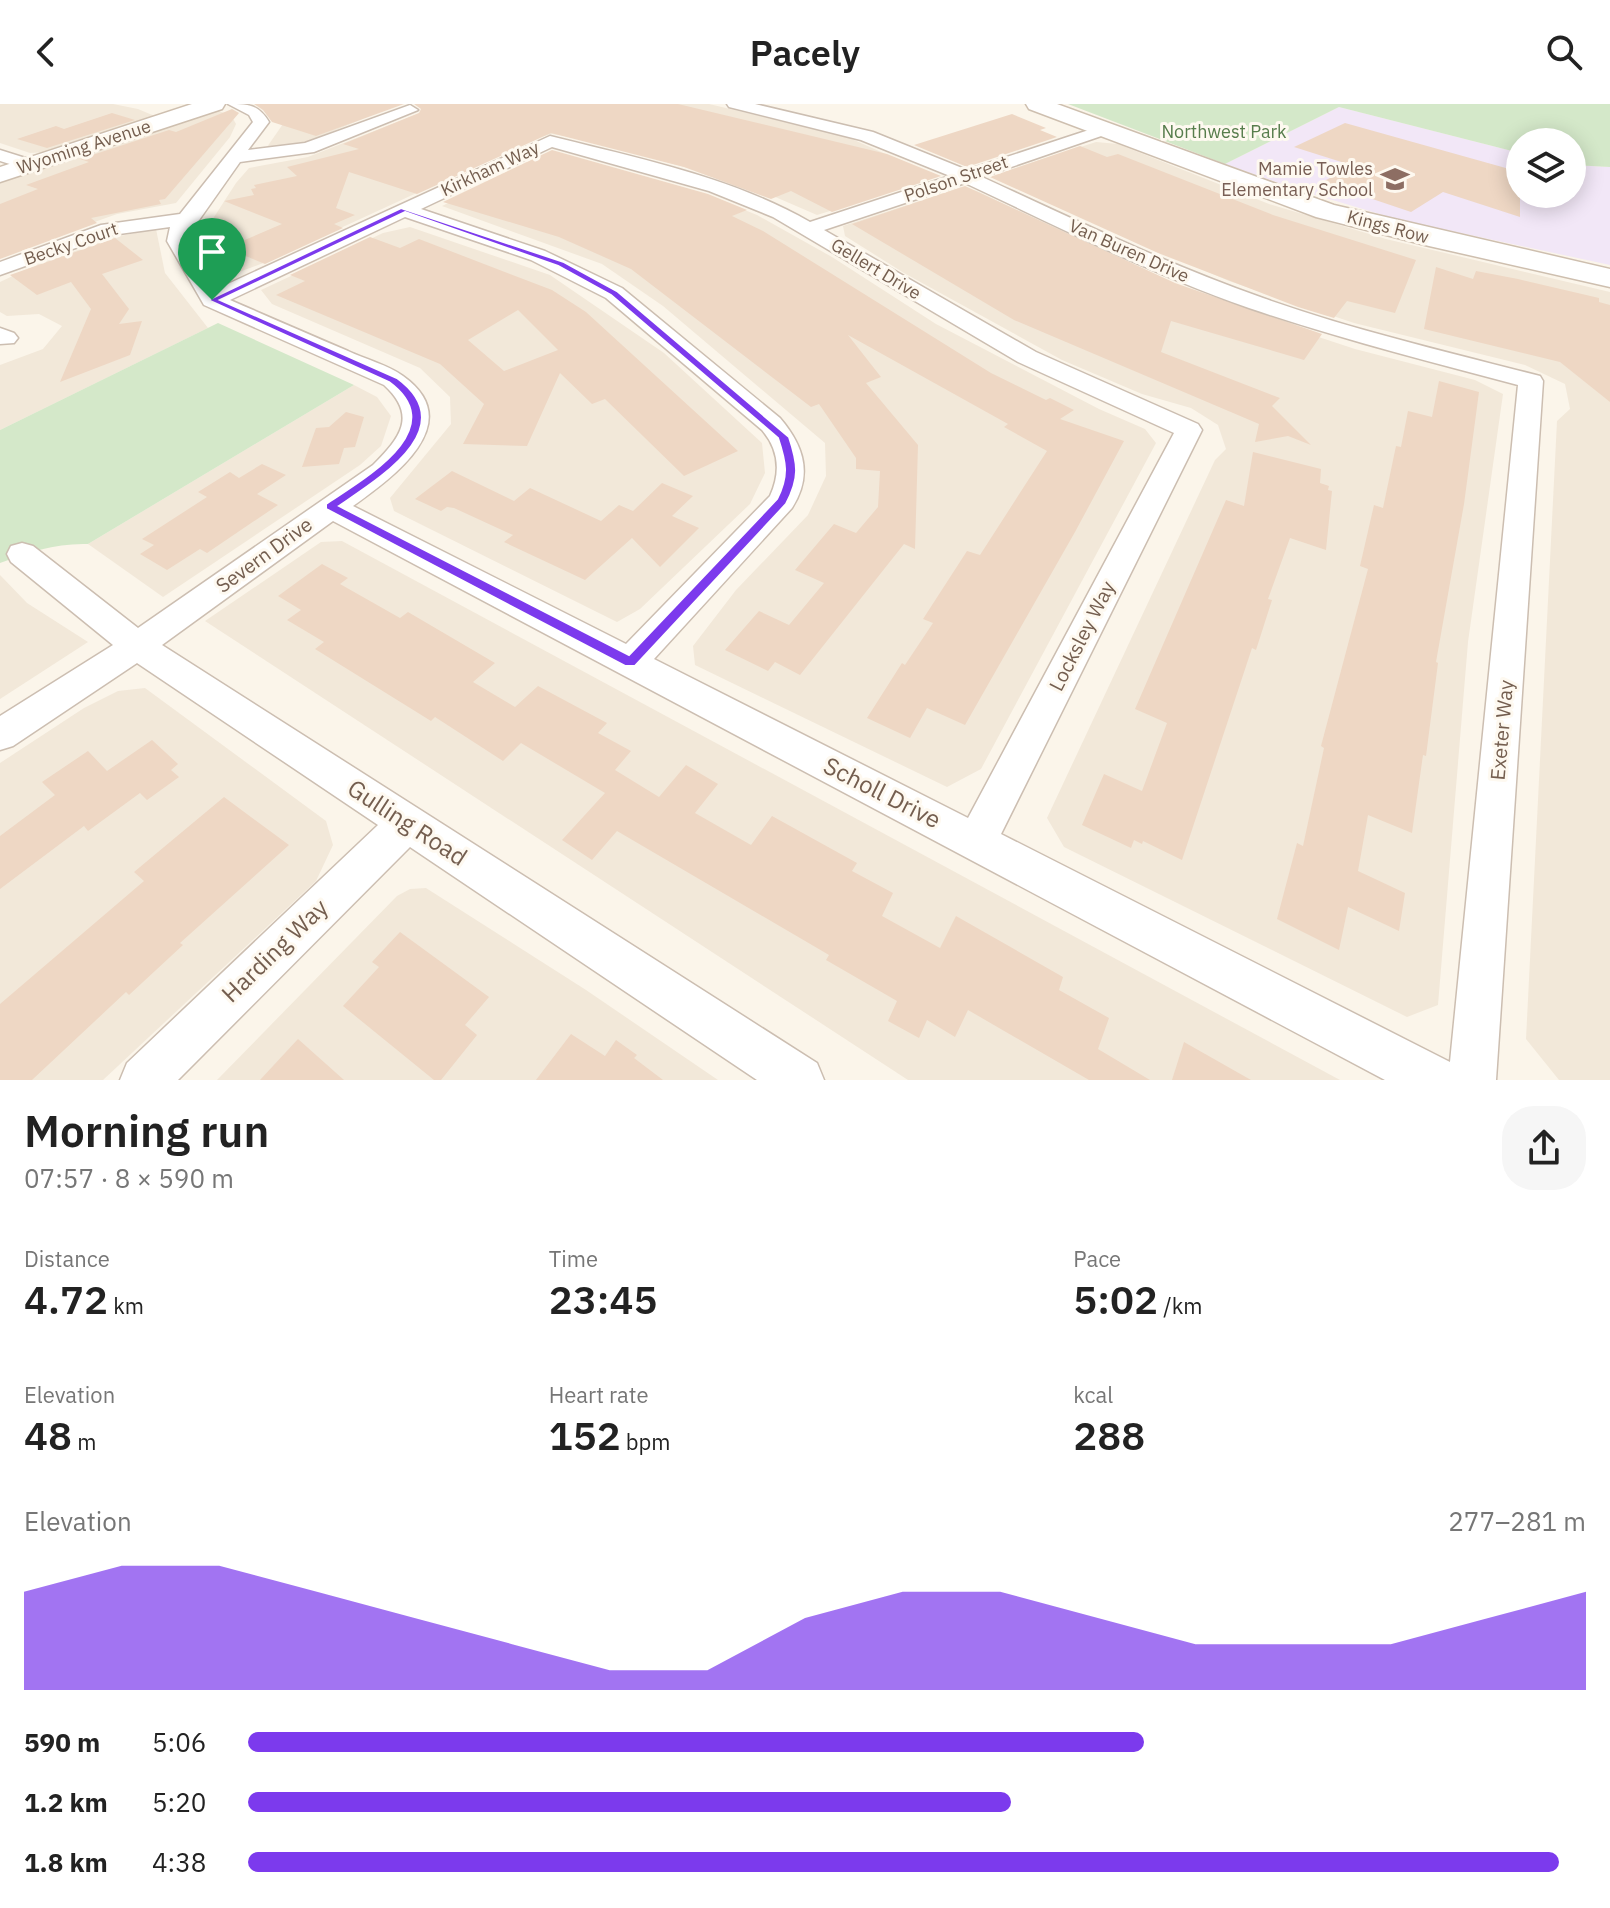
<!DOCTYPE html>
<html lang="en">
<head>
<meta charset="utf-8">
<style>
  :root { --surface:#fff; --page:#f6f6f6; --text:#222; --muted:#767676; --accent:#7c3aed }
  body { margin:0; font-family:"IBM Plex Sans",sans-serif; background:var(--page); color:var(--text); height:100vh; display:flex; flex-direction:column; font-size:30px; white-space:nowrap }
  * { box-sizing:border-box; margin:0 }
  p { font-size:26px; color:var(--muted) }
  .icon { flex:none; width:44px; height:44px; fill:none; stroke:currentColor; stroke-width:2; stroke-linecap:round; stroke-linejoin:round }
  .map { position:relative; height:976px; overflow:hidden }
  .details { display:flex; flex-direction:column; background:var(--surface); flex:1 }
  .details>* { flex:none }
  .tools { position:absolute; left:1506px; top:24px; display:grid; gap:16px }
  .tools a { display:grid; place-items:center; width:80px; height:80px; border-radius:50%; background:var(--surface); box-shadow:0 4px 20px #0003; font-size:40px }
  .pin { position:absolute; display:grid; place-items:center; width:68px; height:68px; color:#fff; margin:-82px -34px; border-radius:50% 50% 50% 0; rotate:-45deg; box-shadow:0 0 8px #0007 }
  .pin .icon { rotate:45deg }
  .round { display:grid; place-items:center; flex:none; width:84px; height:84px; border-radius:32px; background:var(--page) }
  .headline { display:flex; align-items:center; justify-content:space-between; height:136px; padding:0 24px }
  h1 { font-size:44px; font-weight:600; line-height:60px }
  .stats { display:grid; grid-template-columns:repeat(3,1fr); gap:12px; height:136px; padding:8px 24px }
  .stats div { display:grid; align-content:center }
  .stats b { font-size:40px; font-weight:600 }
  .stats small { font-size:22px; font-weight:400 }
  .stats p { font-size:22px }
  .chart { height:224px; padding:16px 24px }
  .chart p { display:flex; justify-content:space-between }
  .chart svg { width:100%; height:144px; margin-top:8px; fill:var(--accent); opacity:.7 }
  ul { padding:0 24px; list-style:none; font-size:26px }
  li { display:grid; grid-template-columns:128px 96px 1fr; align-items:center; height:60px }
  li i { height:20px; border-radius:10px; background:var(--accent) }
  header { display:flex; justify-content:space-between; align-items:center; height:104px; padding:0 24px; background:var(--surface); font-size:36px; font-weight:600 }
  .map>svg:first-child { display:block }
</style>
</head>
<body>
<header><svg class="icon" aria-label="back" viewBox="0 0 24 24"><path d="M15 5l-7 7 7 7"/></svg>Pacely<svg class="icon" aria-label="search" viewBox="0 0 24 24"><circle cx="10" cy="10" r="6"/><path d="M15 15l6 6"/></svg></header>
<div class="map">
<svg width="1610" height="976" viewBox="0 0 1610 976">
  <rect width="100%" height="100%" fill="#fbf5ea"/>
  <g fill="#f2e8d9">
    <path d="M0 0H113L138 5 157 13 47 48 30 49 0 39Z"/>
    <path d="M443 0H709L845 32 933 71 927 77 817 111 759 86 710 70 583 35 552 30 536 34 269 157 239 168 220 158 205 127 236 79 249 64 308 53Z"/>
    <path d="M215 6 231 11 236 20 230 33 176 99 117 110 0 152V79Z"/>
    <path d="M379 8 298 42 267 43 283 20Z"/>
    <path d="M1096 38 1118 40 1269 100 1386 135 1610 188V976H1559L1526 935 1557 317 1570 305 1565 280 1525 261 1354 219 1229 177 1002 78 1006 67Z"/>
    <path d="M538 55 715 94 757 111 832 153 936 220 1099 305 1145 325 1156 339 981 665 947 683 695 561 693 542 736 486 808 411 826 372 825 339 663 202 602 160 442 102Z"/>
    <path d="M962 83 977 87 1206 196 1355 245 1475 276 1503 290 1468 538 1438 901 1407 913 1064 743 1047 714 1215 356 1226 345 1218 321 1191 304 1142 290 1062 256 904 169 845 132 843 122Z"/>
    <path d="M410 123 550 171 664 249 762 339 765 369 750 400 640 505 617 518 394 407 390 394 451 320 450 293 420 264 272 200 261 186 383 129Z"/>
    <path d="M156 125 165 169 208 224 0 326V261L43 245 62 222 39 210 7 212 0 208V178L38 160 115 133Z"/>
    <path d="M354 281 377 293 391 312 381 342 360 361 163 493 88 440Z"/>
    <path d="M342 437 1340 976H908L205 517 321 438Z"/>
    <path d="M0 471 27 499 88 538 0 595Z"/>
    <path d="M145 584 326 717 333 741 316 777 103 976H0V659L84 604 118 587Z"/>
    <path d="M426 784 586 886 718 976H217L397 792 410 785Z"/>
  </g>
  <path fill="#f2e7f7" d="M1339 3 1520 49V90H1572V61L1610 63V161L1400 116 1302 87 1225 60Z"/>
  <g fill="#d4e8c9">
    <path d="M1068 0H1610V63L1572 61V38H1520V49L1339 3 1225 60Z"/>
    <path d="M218 219 354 281 88 440C56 439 30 448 0 459V326Z"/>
  </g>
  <g fill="#eed7c4" fill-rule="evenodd">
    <path d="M254 0H404L316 32 272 18 263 6Z"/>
    <path d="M414 0H678L887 50 941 72 832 108 791 87 771 95 684 63 551 29 417 90 349 68 336 104 355 111 334 120 343 124 265 160 226 144 282 120 224 97 254 91 251 85 256 84 254 81 297 72 287 63 359 45 343 40 419 9 421 5Z"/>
    <path d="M232 5 239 9 165 95 159 96 161 100 91 114 97 119 0 155V100L38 85 26 81 89 58 80 55 169 26 176 28Z"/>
    <path d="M112 9 135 16 47 44 17 35 56 22 64 25Z"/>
    <path d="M1012 10 1046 24 1040 26 1057 33 967 63 914 41Z"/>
    <path d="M1345 19 1520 68V113L1443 88 1411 108 1322 78 1354 62 1294 43Z"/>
    <path d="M1080 42 1107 53 1118 50 1273 111 1416 156 1395 209 1347 197 1334 214 1298 203 1158 149 990 73Z"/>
    <path d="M552 46 708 90 747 106 732 112 763 127 991 269 1046 296 1050 294 1074 306 1060 315 1124 337 1075 428 965 621 927 604 910 634 867 614 902 559 905 561 933 519 923 515 967 447 980 451 1047 347 1004 323 1008 320 848 231 881 273 866 279 918 341 915 445 904 440 800 571 775 558 768 567 725 546 759 507 789 521 824 479 795 466 834 420 856 429 878 403 880 367 856 365V354L819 300 811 303 631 165 559 133 443 98Z"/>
    <path d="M965 82 1175 179 1322 230 1304 256 1171 217 1161 248 1280 294 1272 302 1311 341 1288 332 1255 338 1259 320 1014 216 852 120Z"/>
    <path d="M370 133 400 144 419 135 552 186 586 208 738 347 684 372 605 295 592 300 560 269 527 342 463 340 484 300 440 260 276 191 305 177 290 171ZM518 206 558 246 504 267 468 236Z"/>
    <path d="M115 134 143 156 102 170 129 205 119 220 142 217 130 251 60 278 91 205 71 178 37 191 10 171Z"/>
    <path d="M1436 163 1473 175 1476 167 1518 175 1599 194V198L1610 201V298L1560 258 1424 225Z"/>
    <path d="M1439 277 1479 288 1464 400 1436 558 1438 559 1426 652 1423 651 1412 729 1368 711 1358 767 1405 789 1399 827 1348 803 1339 846 1277 815 1297 739 1303 742 1324 644 1321 642 1368 465 1360 462 1374 401 1383 404 1396 342 1401 343 1408 307 1432 313Z"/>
    <path d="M346 308 364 313 355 343 344 344 339 360 302 363 316 324 329 323Z"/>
    <path d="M1253 348 1321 365 1320 379 1329 382 1328 386 1332 387 1326 446 1290 434 1268 495 1272 496 1256 546 1252 544 1182 756 1143 737 1142 740 1134 736 1131 744 1082 721 1104 670 1142 687 1167 619 1135 605 1226 396 1244 402Z"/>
    <path d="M262 360 286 371 257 390 278 401 207 449 200 445 167 466 140 450 154 441 142 435 207 393 198 388 230 368 239 374Z"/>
    <path d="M452 367 514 397 530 384 601 417 619 401 633 407 662 379 693 392 672 412 699 424 660 463 632 434 585 476 504 438 513 431 454 404 447 403 441 407 415 395Z"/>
    <path d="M322 460 348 474 340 480 400 514 408 508 495 559 473 578 515 603 538 582 607 619 598 629 631 647 615 666 659 693 686 661 718 680 695 709 751 741 772 712 857 759 852 767 893 789 882 812 940 844 956 812 1063 873 1059 886 1109 914 1098 945 1150 976H1089L968 906 955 933 927 916 919 934 888 917 897 897 826 856 829 851 617 727 592 756 562 736 605 689 521 639 503 657 435 613 431 617 315 545 324 538 287 516 301 506 278 492Z"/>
    <path d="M152 636 178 660 171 666 179 673 147 696 140 689 88 727 84 722 0 785V732L55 691 42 678 88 647 107 667Z"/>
    <path d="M224 693 289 741 180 839 183 841 129 891 126 888 32 976H0V900L144 777 134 768Z"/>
    <path d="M400 828 489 893 465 921 477 931 441 976H434L343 902 379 863 372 858Z"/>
    <path d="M571 930 605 952 616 936 637 951 634 954 663 976H536Z"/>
    <path d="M298 935 344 976H260Z"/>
    <path d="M1184 938 1251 976H1172Z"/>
  </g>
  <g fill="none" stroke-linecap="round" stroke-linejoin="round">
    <defs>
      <g id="street">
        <path d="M228 0C248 0 258 0 269 18L248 46 305 39 410 1 418 6 314 48 240 58 197 119 187 128V137L217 185 550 32C637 54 732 73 810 118L950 72 861 36 729 3 727 0H755L873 28 967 66 1104 21 1110 23 1112 26 1110 29 982 73C1075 116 1167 160 1263 194 1353 226 1447 248 1540 272L1543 277 1496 976H1385L333 417 162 541 817 959 824 976H757L410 743 178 976H120L127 959 378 721 137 559 13 642 0 646V612L113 541 11 458 7 450 11 442 22 439 33 442 138 524 373 361C400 334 418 312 384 281L204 201 167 137 170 123 112 131 0 171V158L101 121 180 110 253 18 249 11ZM552 43 709 87 773 113 1018 258 1174 329 968 714 654 555 792 404C813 371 804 342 780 314L622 184 545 147 421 105ZM965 79C1059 123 1151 170 1249 204 1337 234 1428 257 1518 281L1450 958 1001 730 1202 326 1198 320 1036 248 824 126ZM405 113 531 156 606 194 762 326C779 346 781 368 770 392L626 540 353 402C392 374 469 319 403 272 388 261 365 255 348 247 308 230 269 213 230 196Z"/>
        <path d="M0 46 35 57 38 61 29 66 0 57Z"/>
        <path d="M0 224 14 229 18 234 14 239 0 240Z"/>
      </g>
      <g id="secondary">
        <path d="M192 0H225L222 5 0 78V63Z"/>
        <path d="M1026 0H1057L1334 101 1610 165V183L1429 142 1316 113 1029 5Z"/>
      </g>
    </defs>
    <use href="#street" stroke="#ccbeb1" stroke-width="3"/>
    <use href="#secondary" stroke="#cebfaf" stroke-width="3"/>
    <use href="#street" fill="#fff" fill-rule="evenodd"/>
    <use href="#secondary" fill="#fff" fill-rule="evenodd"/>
  </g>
  <path fill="#7c3aed" stroke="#fff" stroke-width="2" fill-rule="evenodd" d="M401 104 564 158 617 187 789 333C798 360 800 374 786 400L635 562H625L326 405V400C363 375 453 325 389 278L208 196ZM405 108 558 162 611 191 778 334C786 358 789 372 777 395L629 551 339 402C380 374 464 323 397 274L220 196Z"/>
  <defs>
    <symbol id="school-bare" viewBox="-9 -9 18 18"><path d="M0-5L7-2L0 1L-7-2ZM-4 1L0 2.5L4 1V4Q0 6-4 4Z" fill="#8d6e63" stroke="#fef9f0" stroke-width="2.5" paint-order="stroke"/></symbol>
  </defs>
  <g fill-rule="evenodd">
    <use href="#school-bare" x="1375" y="55" width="40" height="40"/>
  </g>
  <g text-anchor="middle" stroke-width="6" stroke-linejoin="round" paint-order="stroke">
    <g font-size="18" fill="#577d4c" stroke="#fef9f0">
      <text x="1224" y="34">Northwest Park</text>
    </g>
    <g font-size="18" fill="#745e4f" stroke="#fef9f0">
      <text transform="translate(84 43) rotate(-18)" y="6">Wyoming Avenue</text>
      <text transform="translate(490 65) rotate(-25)" y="6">Kirkham Way</text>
      <text transform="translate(956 75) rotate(-19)" y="6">Polson Street</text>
      <text transform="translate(1388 123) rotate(15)" y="6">Kings Row</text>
      <text transform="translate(71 140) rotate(-19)" y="6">Becky Court</text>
      <text transform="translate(1129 147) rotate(24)" y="6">Van Buren Drive</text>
      <text transform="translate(876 165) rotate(31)" y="6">Gellert Drive</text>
    </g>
    <g font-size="18" fill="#785e54" stroke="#fef9f0" text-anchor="end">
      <text x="1373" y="71">Mamie Towles<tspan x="1373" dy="21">Elementary School</tspan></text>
    </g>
    <g font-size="20" fill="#745e4f" stroke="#fef9f0">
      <text transform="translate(264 451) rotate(-36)" y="7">Severn Drive</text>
      <text transform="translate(1082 532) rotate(-63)" y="7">Locksley Way</text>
      <text transform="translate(1502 626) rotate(-85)" y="7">Exeter Way</text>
    </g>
    <g font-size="24" fill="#745e4f" stroke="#fef9f0">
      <text transform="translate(882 689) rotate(27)" y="8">Scholl Drive</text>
      <text transform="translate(407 719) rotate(33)" y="8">Gulling Road</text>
      <text transform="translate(275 847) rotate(-44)" y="8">Harding Way</text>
    </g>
  </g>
</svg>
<div class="tools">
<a><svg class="icon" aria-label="layers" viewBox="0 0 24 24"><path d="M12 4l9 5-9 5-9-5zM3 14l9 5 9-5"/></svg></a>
</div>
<div class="pin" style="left:212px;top:196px;background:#1e9e55"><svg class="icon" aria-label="arrive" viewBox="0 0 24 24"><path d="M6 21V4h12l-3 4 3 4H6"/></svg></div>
</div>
<section class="details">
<div class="headline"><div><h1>Morning run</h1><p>07:57 · 8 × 590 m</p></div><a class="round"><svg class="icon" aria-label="share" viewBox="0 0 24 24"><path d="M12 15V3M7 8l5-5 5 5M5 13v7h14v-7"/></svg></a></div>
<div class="stats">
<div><p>Distance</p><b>4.72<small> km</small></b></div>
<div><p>Time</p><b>23:45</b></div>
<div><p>Pace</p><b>5:02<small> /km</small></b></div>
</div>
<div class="stats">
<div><p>Elevation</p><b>48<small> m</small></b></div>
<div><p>Heart rate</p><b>152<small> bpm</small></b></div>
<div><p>kcal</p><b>288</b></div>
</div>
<div class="chart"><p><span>Elevation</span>277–281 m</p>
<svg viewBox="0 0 160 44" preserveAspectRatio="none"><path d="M0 44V14L10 6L20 6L30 14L40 22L50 30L60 38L70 38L80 22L90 14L100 14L110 22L120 30L130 30L140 30L150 22L160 14V44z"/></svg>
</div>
<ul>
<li><b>590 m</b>5:06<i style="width:67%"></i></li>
<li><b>1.2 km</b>5:20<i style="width:57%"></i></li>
<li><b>1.8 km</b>4:38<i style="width:98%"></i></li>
</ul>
</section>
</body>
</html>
